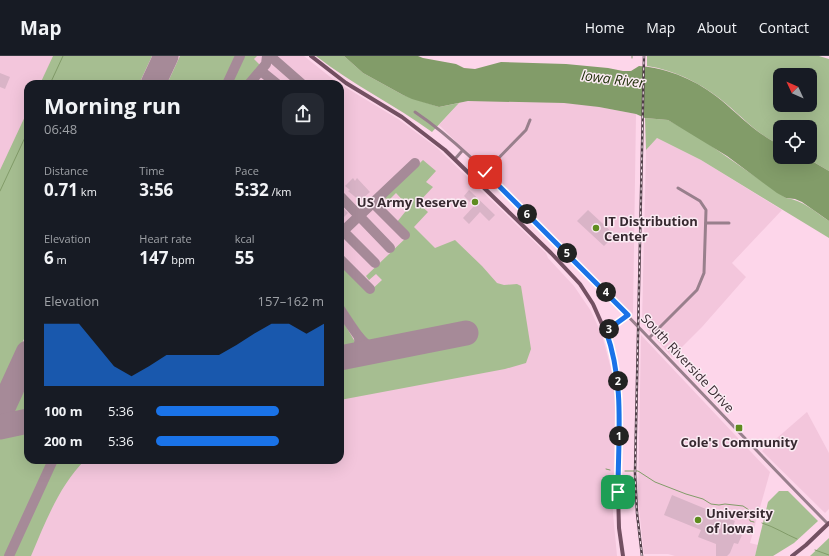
<!DOCTYPE html>
<html lang="en">
<head>
<meta charset="utf-8">
<style>
  :root { --surface:#171b24; --page:#242831; --text:#f1f3f6; --muted:#9ea1a6; --line:#363941; --accent:#1a73e8 }
  body { margin:0; font-family:"Open Sans",sans-serif; background:var(--page); color:var(--text); height:100vh; display:flex; flex-direction:column; font-size:15px; white-space:nowrap }
  * { box-sizing:border-box; margin:0 }
  p { font-size:13px; color:var(--muted) }
  .icon { flex:none; width:22px; height:22px; fill:none; stroke:currentColor; stroke-width:2; stroke-linecap:round; stroke-linejoin:round }
  .map { position:relative; flex:1; overflow:hidden }
  .details { position:absolute; left:24px; top:24px; width:320px; height:384px; display:flex; flex-direction:column; background:var(--surface); border-radius:12px; box-shadow:0 4px 16px #0002 }
  .details>* { flex:none }
  .needle { width:26px; rotate:314deg }
  .fabs { position:absolute; left:773px; top:12px; display:grid; gap:8px }
  .fabs a { display:grid; place-items:center; width:44px; height:44px; border-radius:8px; background:var(--surface); box-shadow:0 4px 16px #0002; font-size:20px }
  .pin { position:absolute; display:grid; place-items:center; width:34px; height:34px; color:#fff; margin:-17px; border-radius:8px; box-shadow:0 2px 6px #0006 }
  .km { position:absolute; width:20px; height:20px; margin:-10px; border-radius:50%; background:#222; color:#fff; font-size:11px; line-height:20px; text-align:center }
  .round { display:grid; place-items:center; flex:none; width:42px; height:42px; border-radius:12px; background:var(--page) }
  .summary { display:flex; align-items:center; justify-content:space-between; height:68px; padding:0 20px }
  h1 { font-size:22px; font-weight:700; line-height:30px }
  .metrics { display:grid; grid-template-columns:repeat(3,1fr); gap:6px; height:68px; padding:4px 20px }
  .metrics div { display:grid; align-content:center }
  .metrics b { font-size:17px; font-weight:700 }
  .metrics small { font-size:11px; font-weight:400 }
  .metrics p { font-size:11px }
  .chart { height:112px; padding:8px 20px }
  .chart p { display:flex; justify-content:space-between }
  .chart svg { width:100%; height:72px; margin-top:4px; fill:var(--accent); opacity:.7 }
  ul { padding:0 20px; list-style:none; font-size:13px }
  li { display:grid; grid-template-columns:64px 48px 1fr; align-items:center; height:30px }
  li i { height:10px; border-radius:5px; background:var(--accent) }
  header { display:flex; align-items:center; gap:24px; box-sizing:border-box; height:56px; padding:0 20px; background:var(--surface); border-bottom:1px solid var(--line) }
  header strong { font-size:19px }
  nav { display:flex; gap:22px; margin-inline-start:auto; font-size:14px }
  .map>svg:first-child { display:block }
</style>
</head>
<body>
<header>
<strong>Map</strong>
<nav><a>Home</a><a>Map</a><a>About</a><a>Contact</a></nav>
</header>
<div class="map">
<svg width="829" height="500" viewBox="0 0 829 500">
  <rect width="100%" height="100%" fill="#fdd6ea"/>
  <g fill="#f3c6dc">
    <path d="M0 0H304L339 28H28V404H340V28L398 63 436 91 546 197 548 202 574 230 591 255 602 279 613 320 615 341 613 458 617 500H0Z"/>
    <path d="M468 45H528L583 48 636 58 633 258 439 69 459 47Z"/>
    <path d="M657 82 701 104 782 154 732 207 746 221 702 271 672 301 642 267 646 94Z"/>
    <path d="M641 279 770 416 750 487 758 489 755 500H675L668 498H644L638 443Z"/>
    <path d="M807 356 829 397V453L825 457 762 395Z"/>
  </g>
  <g fill="#a6be91" fill-rule="evenodd">
    <path d="M53 0H152L139 28H40Z"/>
    <path d="M180 0H237L224 28H167Z"/>
    <path d="M244 0H257L254 3 261 10 245 28H231Z"/>
    <path d="M316 0H344L363 17 403 39 439 51 459 47 432 76C395 49 353 29 316 0Z"/>
    <path d="M647 0H819L829 3V115L805 101H810V71H780V89C756 78 740 58 719 42 698 26 674 14 647 10ZM780 19H810V49H780Z"/>
    <path d="M28 54V96L24 104 28 108V274L0 337V114Z"/>
    <path d="M645 62 668 64 697 80 786 142C803 144 815 156 829 165V182L701 104 657 82 646 94Z"/>
    <path d="M423 104 436 115 426 126 433 131 418 147 428 156 414 171 435 192 455 184 482 210 497 227 504 229 517 228 521 230 531 293 526 307 505 313 340 344V309L473 282 471 269 376 288 366 284 340 245V209L368 237 382 224 376 218 369 224 366 220 409 179 397 166 409 151 396 137 388 145 384 141Z"/>
    <path d="M340 260 355 286 351 294 340 296Z"/>
    <path d="M28 319V359L7 363Z"/>
    <path d="M28 372V404H50L6 500H0V379L1 377Z"/>
    <path d="M57 404H85C59 430 45 467 31 500H12Z"/>
    <path d="M779 435H788L818 465 794 487 773 500H755L768 446Z"/>
    <path d="M829 482V500H810Z"/>
  </g>
  <path fill="#829c69" d="M344 0H418L423 2 456 8 464 12 475 13 501 6 566 8 608 12 623 15H631L639 10C669 12 698 25 721 44 740 60 757 78 780 89V101H805L829 115V165L802 146 795 143 786 142 777 137 727 100 668 64 645 62 636 58 599 51 564 47 468 45 439 51 412 43 403 39 363 17Z"/>
  <g fill="none" stroke-linecap="round" stroke-linejoin="round">
    <g stroke="#829c69" stroke-width="1">
      <path d="M632 2V0"/>
      <path d="M50 28 63 0"/>
      <path d="M0 135 28 75"/>
      <path d="M606 413 610 414"/>
      <path d="M625 415H638L655 426 686 438 703 443 711 448 719 449 725 448 743 450 749 454 750 465 754 466"/>
      <path d="M762 467C775 471 785 478 797 483"/>
      <path d="M815 494 829 499"/>
    </g>
    <g stroke="#a68a98" stroke-width="10">
      <path d="M270 0 302 28"/>
      <path d="M261 15 277 28"/>
      <path d="M227 28 240 0"/>
      <path d="M249 28 266 8 267 0"/>
      <path d="M340 140 390 192"/>
      <path d="M373 147 405 179"/>
      <path d="M340 172 375 207"/>
      <path d="M340 178 415 107"/>
      <path d="M340 203 370 233"/>
      <path d="M340 253C370 298 365 297 418 286"/>
      <path d="M340 302C352 299 361 295 359 281"/>
      <path d="M9 500 53 404"/>
    </g>
    <g stroke="#a68a98" stroke-width="25">
      <path d="M153 28 166 0"/>
      <path d="M340 302 466 277"/>
      <path d="M0 358 28 297"/>
      <path d="M0 371 28 365"/>
    </g>
  </g>
  <g fill="#d9b4c7">
    <path d="M0 17 10 21 5 33 0 31Z"/>
    <path d="M353 122 355 125 357 122 370 136 360 145 348 135 350 134 345 130Z"/>
    <path d="M469 134 495 159 489 165 480 156 469 168 463 162 474 150 464 140Z"/>
    <path d="M340 149 348 157 340 165Z"/>
    <path d="M588 154 615 179 604 190 577 165Z"/>
    <path d="M672 439 735 465 732 472 740 475 738 478 742 479 738 488 734 487 730 497 727 500H716V488L698 481 701 474 664 459Z"/>
  </g>
  <g fill="none" stroke-linecap="round" stroke-linejoin="round">
    <g stroke="#987f8c" stroke-width="3">
      <path d="M415 56C464 89 508 139 550 181 645 275 734 373 828 468"/>
      <path d="M455 103 462 95"/>
      <path d="M485 116 526 74 530 64"/>
      <path d="M706 167H729"/>
      <path d="M606 275 628 259"/>
      <path d="M650 281 697 234 704 217 706 154 700 145 678 132"/>
    </g>
    <g stroke="#735062" stroke-width="4">
      <path d="M311 0 346 27 402 61 445 94 551 197 580 228 593 248 609 284 618 317 620 344 618 436 619 472 623 500"/>
      <path d="M792 500 806 489 829 467"/>
    </g>
    <defs>
      <path id="rail" d="M642 500 637 457 635 417 644 0"/>
    </defs>
    <use href="#rail" stroke="#4f3e47" stroke-width="2.5"/>
    <use href="#rail" stroke="#fbebf3" stroke-width="1" stroke-dasharray="3" stroke-linecap="butt"/>
  </g>
  <g fill="none" stroke-linecap="round" stroke-linejoin="round">
    <defs>
      <path id="route" d="M485 116 628 259 606 275C625 328 618 381 618 436"/>
    </defs>
    <use href="#route" stroke="#fff" stroke-width="8"/>
    <use href="#route" stroke="#1a73e8" stroke-width="5"/>
  </g>
  <g fill="#5e8c1f" stroke="#fbebf3" stroke-width="1.5">
    <circle cx="475" cy="146" r="4"/>
    <circle cx="596" cy="172" r="4"/>
    <rect x="735" y="368" width="8" height="8" rx="2"/>
    <circle cx="698" cy="464" r="4"/>
  </g>
  <g text-anchor="middle" stroke-width="3" stroke-linejoin="round" paint-order="stroke">
    <g font-size="13" font-weight="bold" fill="#372930" stroke="#fbebf3" text-anchor="start">
      <text x="467" y="151" text-anchor="end">US Army Reserve</text>
      <text x="604" y="170">IT Distribution<tspan x="604" dy="15">Center</tspan></text>
      <text x="739" y="391" text-anchor="middle">Cole's Community</text>
      <text x="706" y="462">University<tspan x="706" dy="15">of Iowa</tspan></text>
    </g>
    <g font-size="13" fill="#372930" stroke="#fbebf3">
      <text transform="translate(688 307) rotate(47)" y="5">South Riverside Drive</text>
    </g>
    <g font-size="14" font-style="italic" fill="#1e2f08" stroke="#fbebf3">
      <text transform="translate(613 23) rotate(7)" y="5">Iowa River</text>
    </g>
  </g>
</svg>
<div class="fabs">
<a><svg class="needle" viewBox="-14 -14 28 28"><path d="M0-13l5 13h-10z" fill="#e53935"/><path d="M0 13l5-13h-10z" fill="#9ea1a6"/></svg></a>
<a><svg class="icon" aria-label="locate" viewBox="0 0 24 24"><circle cx="12" cy="12" r="6"/><path d="M12 2v4M12 18v4M2 12h4M18 12h4"/></svg></a>
</div>
<div class="pin" style="left:618px;top:436px;background:#1e9e55"><svg class="icon" aria-label="arrive" viewBox="0 0 24 24"><path d="M6 21V4h12l-3 4 3 4H6"/></svg></div>
<div class="pin" style="left:485px;top:116px;background:#d93025"><svg class="icon" aria-label="check" viewBox="0 0 24 24"><path d="M5 12l5 5 9-10"/></svg></div>
<b class="km" style="left:619px;top:380px">1</b>
<b class="km" style="left:618px;top:325px">2</b>
<b class="km" style="left:609px;top:273px">3</b>
<b class="km" style="left:606px;top:236px">4</b>
<b class="km" style="left:567px;top:197px">5</b>
<b class="km" style="left:527px;top:158px">6</b>
<section class="details">
<div class="summary"><div><h1>Morning run</h1><p>06:48</p></div><a class="round"><svg class="icon" aria-label="share" viewBox="0 0 24 24"><path d="M12 15V3M7 8l5-5 5 5M5 13v7h14v-7"/></svg></a></div>
<div class="metrics">
<div><p>Distance</p><b>0.71<small> km</small></b></div>
<div><p>Time</p><b>3:56</b></div>
<div><p>Pace</p><b>5:32<small> /km</small></b></div>
</div>
<div class="metrics">
<div><p>Elevation</p><b>6<small> m</small></b></div>
<div><p>Heart rate</p><b>147<small> bpm</small></b></div>
<div><p>kcal</p><b>55</b></div>
</div>
<div class="chart"><p><span>Elevation</span>157–162 m</p>
<svg viewBox="0 0 160 44" preserveAspectRatio="none"><path d="M0 44V6L10 6L20 6L30 19L40 32L50 38L60 32L70 25L80 25L90 25L100 25L110 19L120 12L130 6L140 6L150 12L160 6V44z"/></svg>
</div>
<ul>
<li><b>100 m</b>5:36<i style="width:73%"></i></li>
<li><b>200 m</b>5:36<i style="width:73%"></i></li>
</ul>
</section>
</div>
</body>
</html>
